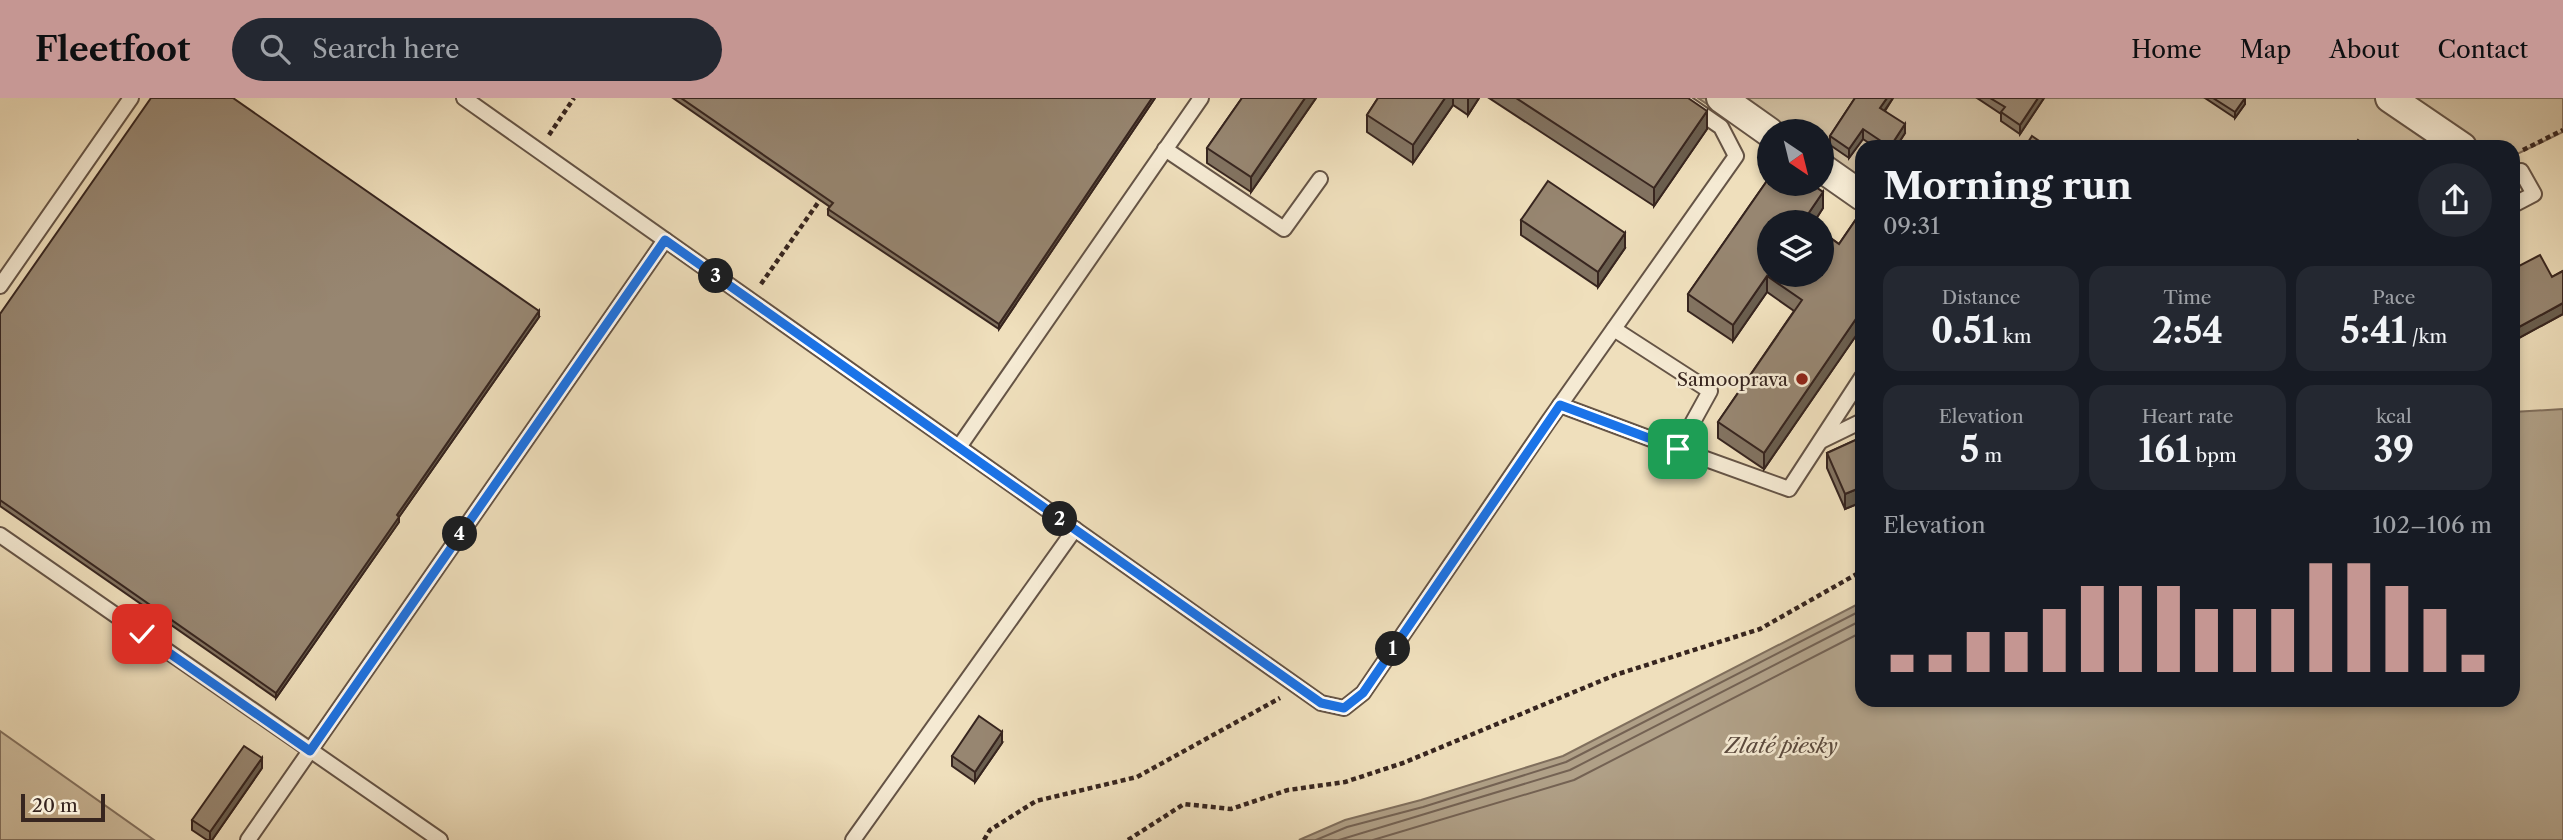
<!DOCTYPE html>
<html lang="en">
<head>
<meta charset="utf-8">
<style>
  :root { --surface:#171b24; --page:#242831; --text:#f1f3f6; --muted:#9ea1a6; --accent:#c59692 }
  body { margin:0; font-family:"Libre Caslon Text",serif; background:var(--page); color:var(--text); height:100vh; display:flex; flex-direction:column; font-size:26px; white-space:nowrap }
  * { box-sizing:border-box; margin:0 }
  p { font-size:23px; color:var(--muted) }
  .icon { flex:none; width:38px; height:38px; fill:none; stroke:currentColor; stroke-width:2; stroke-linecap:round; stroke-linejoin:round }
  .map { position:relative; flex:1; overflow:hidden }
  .drawer { position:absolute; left:1855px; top:42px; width:665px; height:567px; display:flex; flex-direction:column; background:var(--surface); border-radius:21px; box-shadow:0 4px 10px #0003 }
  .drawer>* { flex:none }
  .needle { width:46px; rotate:145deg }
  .buttons { position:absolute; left:1757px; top:21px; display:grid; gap:14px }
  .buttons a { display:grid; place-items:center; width:77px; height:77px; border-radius:50%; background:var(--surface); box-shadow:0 4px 10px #0003; font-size:35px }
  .scale { position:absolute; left:21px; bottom:18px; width:84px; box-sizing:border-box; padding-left:7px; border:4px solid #37251f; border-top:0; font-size:19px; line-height:24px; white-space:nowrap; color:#37251f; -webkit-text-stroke:5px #f5ead3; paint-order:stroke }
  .pin { position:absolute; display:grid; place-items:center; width:60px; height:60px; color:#fff; margin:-30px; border-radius:14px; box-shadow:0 4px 10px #0006 }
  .km { position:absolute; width:35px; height:35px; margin:-18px; border-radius:50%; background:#222; color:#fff; font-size:19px; line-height:35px; text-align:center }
  .round { display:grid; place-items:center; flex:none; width:74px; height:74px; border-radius:37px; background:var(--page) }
  .summary { display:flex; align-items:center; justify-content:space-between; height:119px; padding:0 28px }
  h1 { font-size:38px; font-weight:800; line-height:52px }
  .metrics { display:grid; grid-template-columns:repeat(3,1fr); gap:10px; height:119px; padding:7px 28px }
  .metrics div { display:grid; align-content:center; border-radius:18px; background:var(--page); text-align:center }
  .metrics b { font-size:35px; font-weight:800 }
  .metrics small { font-size:19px; font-weight:400 }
  .metrics p { font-size:19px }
  .chart { height:196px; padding:14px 28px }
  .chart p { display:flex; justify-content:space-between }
  .chart svg { width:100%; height:126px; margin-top:7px; stroke:var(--accent); stroke-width:6 }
  header { display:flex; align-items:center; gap:42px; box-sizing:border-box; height:98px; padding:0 35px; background:var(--accent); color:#111 }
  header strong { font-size:33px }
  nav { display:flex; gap:38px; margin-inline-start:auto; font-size:24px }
  .search { width:490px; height:63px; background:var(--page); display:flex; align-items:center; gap:18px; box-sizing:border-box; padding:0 24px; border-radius:38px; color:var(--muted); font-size:26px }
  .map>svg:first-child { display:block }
</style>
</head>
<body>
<header>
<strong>Fleetfoot</strong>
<div class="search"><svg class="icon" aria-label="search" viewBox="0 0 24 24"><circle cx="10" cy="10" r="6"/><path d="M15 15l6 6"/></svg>Search here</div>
<nav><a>Home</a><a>Map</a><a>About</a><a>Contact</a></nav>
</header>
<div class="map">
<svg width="2563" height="742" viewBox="0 0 2563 742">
  <rect width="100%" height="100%" fill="#efdfbc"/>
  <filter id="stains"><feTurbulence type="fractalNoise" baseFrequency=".00286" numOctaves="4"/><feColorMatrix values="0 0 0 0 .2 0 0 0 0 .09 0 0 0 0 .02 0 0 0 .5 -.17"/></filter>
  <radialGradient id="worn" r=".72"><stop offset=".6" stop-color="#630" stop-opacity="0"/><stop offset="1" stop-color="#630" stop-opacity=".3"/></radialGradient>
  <g fill="#d0bfa1" stroke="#847260" stroke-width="2">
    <path d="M1698 0H2563V34L2513 58V49H1862V112L1822 84V33H1769V48Z"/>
    <path d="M0 633 154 742H0Z"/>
  </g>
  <path fill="#b0a087" stroke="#806f5d" stroke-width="2" d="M2563 311V742H1299L1345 722 1421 702 1563 658 1862 504V602H2513V314Z"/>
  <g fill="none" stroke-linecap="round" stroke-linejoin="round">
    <g stroke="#746253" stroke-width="2">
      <path d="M1316 742 1347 729 1423 709 1566 664 1862 512"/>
      <path d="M1339 742 1570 672 1862 522"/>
      <path d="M1373 742 1574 682 1862 534"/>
    </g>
    <defs>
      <g id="lane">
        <path d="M464 0 1321 605 1344 610 1363 595 1548 324 1736 58 1721 29 1679 0"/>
        <path d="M1165 51 1284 131 1320 81"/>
        <path d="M2513 107 2534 96 2521 73"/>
        <path d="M0 188 131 0"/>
        <path d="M1614 231 1710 293 1678 351 1789 391 1862 279"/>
        <path d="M1560 307 1678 351"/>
        <path d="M1821 343 1862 323"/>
        <path d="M959 349 1201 0"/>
        <path d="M0 437 440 742"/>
        <path d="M248 742 665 142"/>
        <path d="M853 742 1075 431"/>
      </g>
      <g id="street">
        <path d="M1721 0 1769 34"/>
        <path d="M2390 0 2462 49"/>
        <path d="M1822 70 1862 98"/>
      </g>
    </defs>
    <use href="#lane" stroke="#655446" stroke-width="18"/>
    <use href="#street" stroke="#655446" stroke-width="32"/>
    <g stroke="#37251f" stroke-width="4.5" stroke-dasharray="5 3.5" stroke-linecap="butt">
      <path d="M549 37 574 0"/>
      <path d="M2523 52 2563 32"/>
      <path d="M761 186 822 99"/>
      <path d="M984 742 990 732 1036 703 1137 679 1280 600"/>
      <path d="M1128 742 1184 706 1231 711 1288 692 1345 684 1403 665 1615 577 1760 531 1862 473"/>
    </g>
    <use href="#lane" stroke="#f5ead3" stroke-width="14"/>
    <use href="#street" stroke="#f5ead3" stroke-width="28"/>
  </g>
  <g fill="#827361" stroke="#37251f" stroke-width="2">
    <path d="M673 0H1155L999 231 828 117V111L830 109Z"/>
    <path d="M1242 0H1316L1251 94 1207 65V50Z"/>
    <path d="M1378 0H1479L1468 17 1453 7 1413 65 1367 34V17Z"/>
    <path d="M1489 0H1688L1707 31 1654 108Z"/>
    <path d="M1855 0H1893L1885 13 1905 35 1896 49H1875L1863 41 1849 60 1830 47V38Z"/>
    <path d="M1977 0H2044L2020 36 2001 23V16Z"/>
    <path d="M2205 0H2244L2245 6 2235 20Z"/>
    <path d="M1769 80V86H1811L1823 94V110L1814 124H1769V177H1822V134L1839 146 1859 117 1862 119V229L1764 371 1718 340V324L1794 213 1767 194 1733 243 1688 213V196Z"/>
    <path d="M1521 122 1625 150 1598 189 1521 137Z"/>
    <path d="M2513 171 2552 179 2563 173V216L2519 240 2513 228Z"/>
    <path d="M0 216 539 219 399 419V424L276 600 0 408Z"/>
    <path d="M1862 339V404L1845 411 1827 370V355Z"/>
    <path d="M1002 645 975 684 952 668V658Z"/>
    <path d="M262 670 212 742H207L192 732V722Z"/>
  </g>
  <g fill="#6a5e4f" stroke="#37251f" stroke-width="2">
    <path d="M1152 0H1155L999 231V226Z"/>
    <path d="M1305 0H1316L1251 94V79Z"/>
    <path d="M1445 0H1453V7L1413 65V47Z"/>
    <path d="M1468 0H1479L1468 17Z"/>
    <path d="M1887 0H1893L1880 19V10Z"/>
    <path d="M2038 0H2044L2020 36V27Z"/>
    <path d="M2245 0V6L2235 20V14Z"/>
    <path d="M1707 13V31L1654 108V90Z"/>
    <path d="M1905 26V35L1896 49H1890Z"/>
    <path d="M1863 31V41L1849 60V51Z"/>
    <path d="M1823 94V110L1814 124H1804V122Z"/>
    <path d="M1625 135V150L1598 189V174Z"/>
    <path d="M1767 178V194L1733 243V227Z"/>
    <path d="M2563 205V216L2519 240V229Z"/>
    <path d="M1862 212V229L1764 371V355Z"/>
    <path d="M539 213V219L399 419V424L276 600V595L397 417Z"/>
    <path d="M1862 389V404L1845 411V396Z"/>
    <path d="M1002 634V645L975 684V674Z"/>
    <path d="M262 660V670L212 742H210V734Z"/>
  </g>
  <g fill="#978671" stroke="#37251f" stroke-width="2">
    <path d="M151 0H233L539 213 397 417 399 419 276 595 0 402V216Z"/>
    <path d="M681 0H1152L999 226 828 111 833 105Z"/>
    <path d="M1242 0H1305L1251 79 1207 50Z"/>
    <path d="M1378 0H1445L1413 47 1367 17Z"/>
    <path d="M1516 0H1688L1707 13 1654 90Z"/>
    <path d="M1855 0H1887L1880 10 1905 26 1890 49 1863 31 1849 51 1830 38Z"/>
    <path d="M1990 0H2038L2020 27 2001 14 2005 9Z"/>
    <path d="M2213 0H2245L2235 14Z"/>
    <path d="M2032 38 2048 49H2025Z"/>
    <path d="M2358 42 2368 49H2353Z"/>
    <path d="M1769 80V86H1811L1823 94 1804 122 1807 124H1769V177H1822V134L1839 146 1859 117 1862 119V212L1764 355 1718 324 1802 202 1767 178 1733 227 1688 196Z"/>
    <path d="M1548 83 1625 135 1598 174 1521 122Z"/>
    <path d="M2540 157 2552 179 2563 173V205L2519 229 2513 218V171Z"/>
    <path d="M1862 339V389L1845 396 1827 355Z"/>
    <path d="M979 618 1002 634 975 674 952 658Z"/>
    <path d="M244 648 262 660 210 734 192 722Z"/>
  </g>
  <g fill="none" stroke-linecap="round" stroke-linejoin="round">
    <defs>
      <path id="route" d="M142 536 310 653 665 142 1321 605 1344 610 1363 595 1560 307 1678 351"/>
    </defs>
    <use href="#route" stroke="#fff" stroke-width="14"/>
    <use href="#route" stroke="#1a73e8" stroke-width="9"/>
  </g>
  <circle fill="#8f2418" stroke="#f5ead3" stroke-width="2.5" cx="1802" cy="281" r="7"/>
  <g text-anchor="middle" stroke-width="5" stroke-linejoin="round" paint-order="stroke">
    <g font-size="19" fill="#37251f" stroke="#f5ead3" text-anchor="end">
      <text x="1788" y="288">Samooprava</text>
    </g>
    <g font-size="21" font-style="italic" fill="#5b4a3e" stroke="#f5ead3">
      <text x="1781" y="655">Zlaté piesky</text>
    </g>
  </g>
  <rect width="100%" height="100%" filter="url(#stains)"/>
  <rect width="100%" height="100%" fill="url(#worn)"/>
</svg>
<div class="buttons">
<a><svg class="needle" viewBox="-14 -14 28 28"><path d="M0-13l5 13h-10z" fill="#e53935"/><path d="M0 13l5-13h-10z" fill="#9ea1a6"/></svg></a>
<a><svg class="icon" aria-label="layers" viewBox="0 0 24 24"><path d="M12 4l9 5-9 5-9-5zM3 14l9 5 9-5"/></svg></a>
</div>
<div class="scale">20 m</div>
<div class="pin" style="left:1678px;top:351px;background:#1e9e55"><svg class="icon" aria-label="arrive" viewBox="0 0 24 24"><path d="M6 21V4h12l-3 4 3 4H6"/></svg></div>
<div class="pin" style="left:142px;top:536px;background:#d93025"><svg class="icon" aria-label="check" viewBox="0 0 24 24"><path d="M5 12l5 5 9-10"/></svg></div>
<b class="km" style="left:1393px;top:551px">1</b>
<b class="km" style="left:1060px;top:421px">2</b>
<b class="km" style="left:716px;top:178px">3</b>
<b class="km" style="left:460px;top:436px">4</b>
<section class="drawer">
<div class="summary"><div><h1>Morning run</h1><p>09:31</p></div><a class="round"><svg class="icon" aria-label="share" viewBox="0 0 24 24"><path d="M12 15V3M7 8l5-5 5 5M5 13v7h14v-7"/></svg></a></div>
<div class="metrics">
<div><p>Distance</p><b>0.51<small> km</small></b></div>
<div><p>Time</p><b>2:54</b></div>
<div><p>Pace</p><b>5:41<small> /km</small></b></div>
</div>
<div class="metrics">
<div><p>Elevation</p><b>5<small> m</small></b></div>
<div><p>Heart rate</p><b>161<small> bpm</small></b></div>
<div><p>kcal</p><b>39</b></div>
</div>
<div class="chart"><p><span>Elevation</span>102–106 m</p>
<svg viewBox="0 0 160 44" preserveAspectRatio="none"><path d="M5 44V38M15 44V38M25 44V30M35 44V30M45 44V22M55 44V14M65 44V14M75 44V14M85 44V22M95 44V22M105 44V22M115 44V6M125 44V6M135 44V14M145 44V22M155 44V38"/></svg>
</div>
</section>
</div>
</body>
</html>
